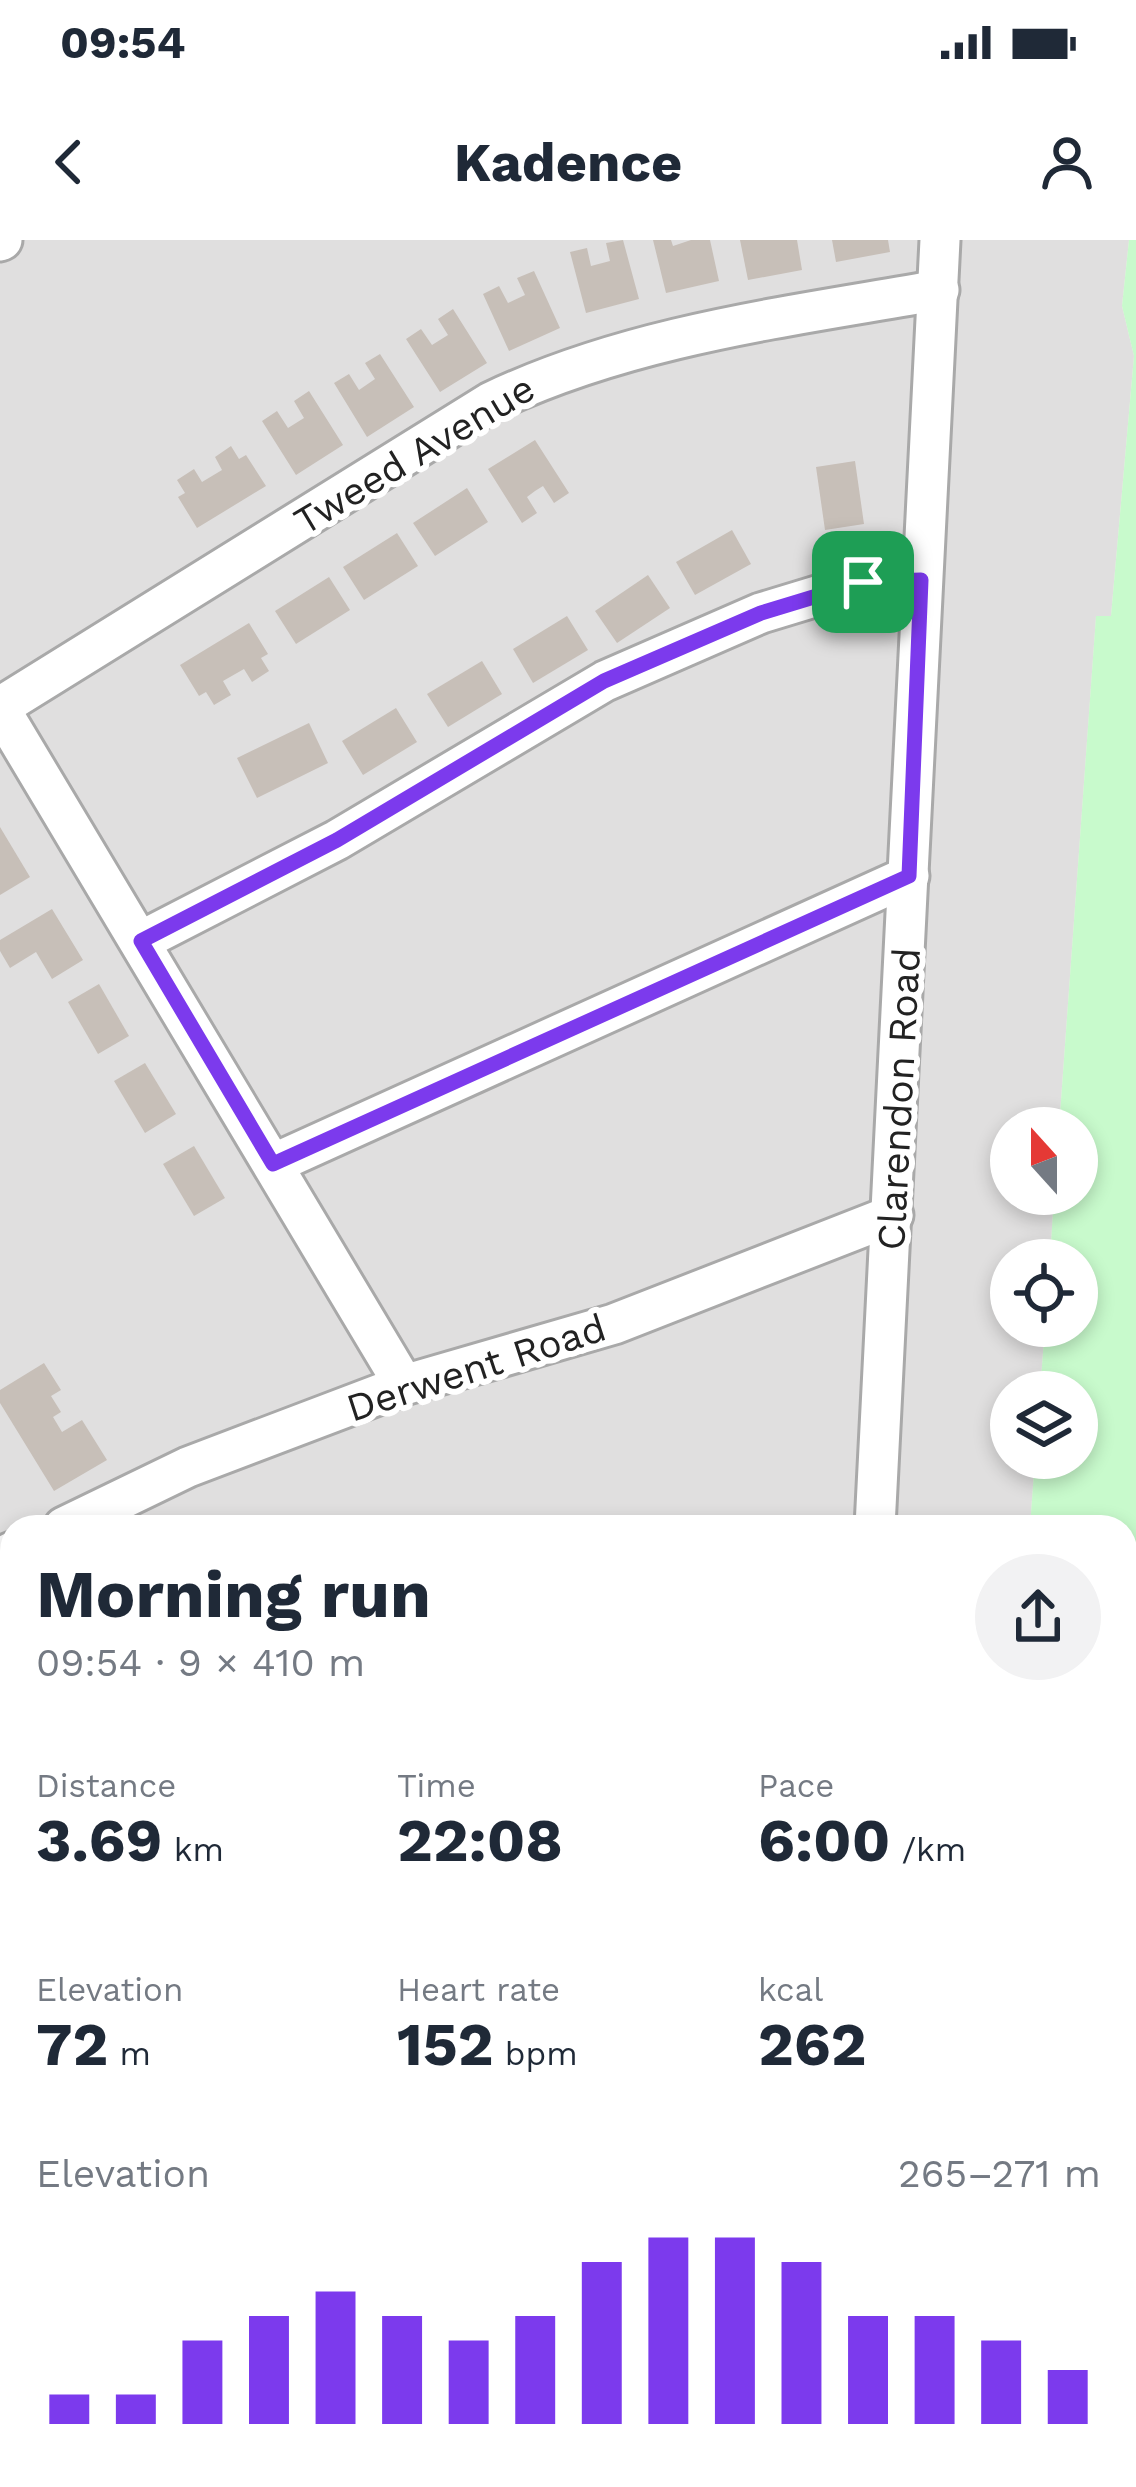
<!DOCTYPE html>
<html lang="en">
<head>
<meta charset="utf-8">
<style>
  :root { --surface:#fff; --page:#f2f2f3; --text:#1f2937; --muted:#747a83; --accent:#7c3aed }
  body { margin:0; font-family:"Work Sans",sans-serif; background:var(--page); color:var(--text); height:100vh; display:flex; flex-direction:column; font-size:45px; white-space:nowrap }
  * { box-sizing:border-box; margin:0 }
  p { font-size:39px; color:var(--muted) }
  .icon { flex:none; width:66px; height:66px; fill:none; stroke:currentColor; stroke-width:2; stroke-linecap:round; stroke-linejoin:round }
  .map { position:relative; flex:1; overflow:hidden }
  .details { position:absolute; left:0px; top:1275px; width:1137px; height:972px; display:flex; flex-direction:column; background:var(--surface); border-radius:36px 36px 0 0; box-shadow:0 6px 18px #0003 }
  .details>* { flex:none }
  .needle { width:78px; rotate:339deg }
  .tools { position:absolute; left:990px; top:867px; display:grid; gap:24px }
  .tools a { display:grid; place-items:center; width:108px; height:108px; border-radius:50%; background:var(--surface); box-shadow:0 6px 18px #0003; font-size:60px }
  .pin { position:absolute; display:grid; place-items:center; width:102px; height:102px; color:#fff; margin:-51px; border-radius:24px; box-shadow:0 6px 18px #0006 }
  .round { display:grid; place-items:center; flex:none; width:126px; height:126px; border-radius:63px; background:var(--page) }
  .headline { display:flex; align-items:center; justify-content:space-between; height:204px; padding:0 36px }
  h1 { font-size:66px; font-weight:700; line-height:90px }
  .figures { display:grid; grid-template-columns:repeat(3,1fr); gap:18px; height:204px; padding:12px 36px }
  .figures div { display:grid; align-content:center }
  .figures b { font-size:60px; font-weight:700 }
  .figures small { font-size:33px; font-weight:400 }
  .figures p { font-size:33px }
  .chart { height:336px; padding:24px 36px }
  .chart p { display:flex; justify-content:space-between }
  .chart svg { width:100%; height:216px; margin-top:12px; stroke:var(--accent); stroke-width:6 }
  .status { display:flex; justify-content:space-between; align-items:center; height:84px; padding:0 60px; background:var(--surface); direction:ltr }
  .status svg { height:33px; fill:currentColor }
  header { display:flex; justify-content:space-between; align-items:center; height:156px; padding:0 36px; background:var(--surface); font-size:54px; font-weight:700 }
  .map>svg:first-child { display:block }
</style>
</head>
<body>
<div class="status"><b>09:54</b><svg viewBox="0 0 49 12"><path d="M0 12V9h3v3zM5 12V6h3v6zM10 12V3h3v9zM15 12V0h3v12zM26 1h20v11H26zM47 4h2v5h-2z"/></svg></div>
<header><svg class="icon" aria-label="back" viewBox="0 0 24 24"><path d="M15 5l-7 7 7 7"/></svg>Kadence<svg class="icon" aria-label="person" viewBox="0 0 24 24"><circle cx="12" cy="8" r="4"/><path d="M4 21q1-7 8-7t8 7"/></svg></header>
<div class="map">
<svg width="1136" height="2247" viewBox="0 0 1136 2247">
  <rect width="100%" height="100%" fill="#f2efe9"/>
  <g fill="#e0dfdf">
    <path d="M0 0H1129L1122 66 1134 116 1111 376 1096 377 1059 888H1011V954H1054L1050 1020H1011V1086H1045L1040 1152H1011V1218H1035L1030 1287H12V1924L0 1930Z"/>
    <path d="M1136 2141V2229L1125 2221V2156Z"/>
    <path d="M362 2235H933L931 2247H367Z"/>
  </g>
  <g fill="#c8facc">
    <path d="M1129 0H1136V2141L1125 2156V1287H1030L1035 1218H1077V1152H1040L1045 1086H1077V1020H1050L1054 954H1077V888H1059L1096 376H1111L1134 116 1122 66Z"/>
    <path d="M12 1924V2235H362L367 2247H0V1930Z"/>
    <path d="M1125 2221 1136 2229V2247H931L933 2235H1125Z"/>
  </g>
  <g fill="#88e0be">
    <path d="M12 2129V2194L0 2172V2135Z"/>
    <path d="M33 2235H257L234 2247H40Z"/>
  </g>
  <g fill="#c7bfb8">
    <path d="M623 0 639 59 586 73 570 12 587 8 591 26 610 21 606 3Z"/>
    <path d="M653 0H671L673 6 691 0H710L719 41 666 53Z"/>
    <path d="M740 0H797L802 30 748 40Z"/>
    <path d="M832 0H888L890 12 836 22Z"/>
    <path d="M534 31 560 88 509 111 483 54 499 46 508 63 525 55 517 38Z"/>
    <path d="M453 69 487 123 440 152 406 99 421 89 432 105 448 95 438 79Z"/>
    <path d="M380 114 414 167 367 197 334 143 349 134 359 150 375 139 365 123Z"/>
    <path d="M309 151 343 205 296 235 262 181 277 171 288 188 304 178 294 161Z"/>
    <path d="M535 200 569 253 554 263 543 246 535 251 527 257 537 273 522 283 488 229Z"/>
    <path d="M231 206 239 219 246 215 266 246 197 288 178 257 185 253 177 240 194 229 202 242 222 230 215 217Z"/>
    <path d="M855 221 864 284 825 290 816 227Z"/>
    <path d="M467 248 488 282 435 316 413 283Z"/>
    <path d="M732 290 751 324 695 355 676 322Z"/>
    <path d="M397 293 418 326 364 360 343 327Z"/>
    <path d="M648 335 670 368 617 403 595 371Z"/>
    <path d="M329 337 350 370 296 404 275 371Z"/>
    <path d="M567 376 588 410 533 443 513 409Z"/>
    <path d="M249 383 268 414 261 418 269 431 252 442 244 429 223 441 231 455 214 465 206 452 199 456 180 425Z"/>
    <path d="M482 421 502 454 448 487 427 454Z"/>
    <path d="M396 468 417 502 363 535 342 501Z"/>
    <path d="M309 483 328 523 257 558 237 518Z"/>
    <path d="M0 587 30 637 0 655Z"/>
    <path d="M52 669 83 720 52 739 36 712 10 728 0 711V700Z"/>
    <path d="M99 744 129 796 98 814 68 762Z"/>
    <path d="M145 823 176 874 145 893 114 841Z"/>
    <path d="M194 906 225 958 194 976 163 924Z"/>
    <path d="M44 1123 61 1150 51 1156 61 1172 53 1177 62 1192 82 1180 107 1220 54 1251 0 1163V1150Z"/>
    <path d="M460 2235H511L516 2247H465Z"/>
  </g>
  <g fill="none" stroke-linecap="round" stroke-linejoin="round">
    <defs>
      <path id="lane" d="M0 1563 12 1560"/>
      <g id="street">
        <path d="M0 1 2 0"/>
        <path d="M0 467 491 162C632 95 787 77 939 50"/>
        <path d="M0 469 404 1145"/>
        <path d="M141 701 337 600 605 441 761 373 863 342 921 340"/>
        <path d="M273 924 909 636"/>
        <path d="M64 1287 188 1227 404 1145 614 1084 893 975"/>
        <path d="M875 1287 940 0"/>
        <path d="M0 1318 12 1312"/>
        <path d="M0 1359 12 1378"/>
        <path d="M393 2235 397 2247"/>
      </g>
    </defs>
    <use href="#lane" stroke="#a9a9a9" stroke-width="24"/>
    <use href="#street" stroke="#a9a9a9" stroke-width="45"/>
    <g stroke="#fa8072" stroke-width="6" stroke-dasharray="6 6" stroke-linecap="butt">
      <path d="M1125 1449 1136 1307"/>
      <path d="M0 1969 12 1963"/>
      <path d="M325 2235 330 2247"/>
      <path d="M1063 2247 1064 2235"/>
    </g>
    <use href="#lane" stroke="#fff" stroke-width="18"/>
    <use href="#street" stroke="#fff" stroke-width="39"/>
  </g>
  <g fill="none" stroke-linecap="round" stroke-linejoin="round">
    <defs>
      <path id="route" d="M921 340 909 636 273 924 141 701 337 600 604 441 761 373 863 342Z"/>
    </defs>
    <use href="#route" stroke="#fff" stroke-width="24"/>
    <use href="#route" stroke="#7c3aed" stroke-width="15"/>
  </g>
  <g text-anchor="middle" stroke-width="12" stroke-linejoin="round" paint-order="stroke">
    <g font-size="39" fill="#222" stroke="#fff">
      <text transform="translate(414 214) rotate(-31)" y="14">Tweed Avenue</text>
      <text transform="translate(898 859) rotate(-87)" y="14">Clarendon Road</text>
      <text transform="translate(476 1127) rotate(-18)" y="14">Derwent Road</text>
    </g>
  </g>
</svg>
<div class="tools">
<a><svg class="needle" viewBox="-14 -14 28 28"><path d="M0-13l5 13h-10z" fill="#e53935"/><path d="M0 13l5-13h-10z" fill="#747a83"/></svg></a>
<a><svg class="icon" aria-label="locate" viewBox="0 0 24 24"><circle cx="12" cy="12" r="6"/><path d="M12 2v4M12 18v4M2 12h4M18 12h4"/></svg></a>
<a><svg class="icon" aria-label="layers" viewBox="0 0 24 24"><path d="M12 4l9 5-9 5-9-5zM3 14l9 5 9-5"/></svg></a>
</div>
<div class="pin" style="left:863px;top:342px;background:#1e9e55"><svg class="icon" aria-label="arrive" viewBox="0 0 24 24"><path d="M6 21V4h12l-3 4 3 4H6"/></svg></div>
<section class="details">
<div class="headline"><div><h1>Morning run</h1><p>09:54 · 9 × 410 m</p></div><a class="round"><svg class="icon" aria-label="share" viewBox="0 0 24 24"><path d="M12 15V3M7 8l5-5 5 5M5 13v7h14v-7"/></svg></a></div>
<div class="figures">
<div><p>Distance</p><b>3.69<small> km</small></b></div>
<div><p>Time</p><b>22:08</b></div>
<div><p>Pace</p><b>6:00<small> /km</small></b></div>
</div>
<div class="figures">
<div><p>Elevation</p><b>72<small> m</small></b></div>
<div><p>Heart rate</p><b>152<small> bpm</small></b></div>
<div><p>kcal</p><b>262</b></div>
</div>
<div class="chart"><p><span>Elevation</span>265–271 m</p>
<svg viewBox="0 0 160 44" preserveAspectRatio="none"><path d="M5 44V38M15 44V38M25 44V27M35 44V22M45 44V17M55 44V22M65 44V27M75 44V22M85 44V11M95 44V6M105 44V6M115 44V11M125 44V22M135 44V22M145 44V27M155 44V33"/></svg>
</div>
</section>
</div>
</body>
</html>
